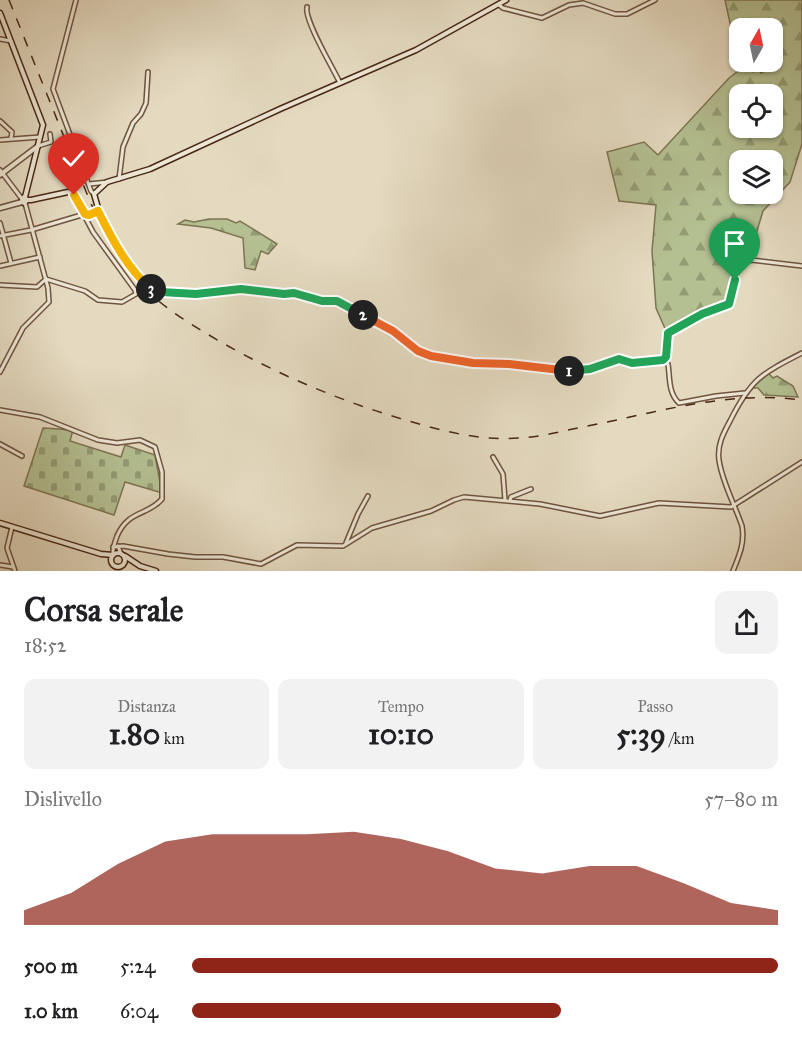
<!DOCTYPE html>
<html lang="it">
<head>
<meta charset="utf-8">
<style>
  :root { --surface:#fff; --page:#f2f2f2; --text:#202124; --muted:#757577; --accent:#8f2418 }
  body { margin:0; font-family:"IM FELL Great Primer",serif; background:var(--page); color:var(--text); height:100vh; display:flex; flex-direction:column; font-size:22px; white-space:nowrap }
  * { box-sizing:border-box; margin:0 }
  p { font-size:20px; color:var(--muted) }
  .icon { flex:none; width:33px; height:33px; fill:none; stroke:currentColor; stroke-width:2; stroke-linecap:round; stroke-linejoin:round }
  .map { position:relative; height:571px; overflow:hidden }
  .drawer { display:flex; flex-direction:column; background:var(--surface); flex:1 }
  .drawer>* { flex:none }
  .needle { width:39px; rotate:9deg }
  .buttons { position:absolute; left:729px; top:18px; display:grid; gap:12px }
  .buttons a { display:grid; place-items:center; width:54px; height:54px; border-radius:12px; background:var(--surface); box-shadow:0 2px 4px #0004; font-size:30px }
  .pin { position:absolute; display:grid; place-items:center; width:51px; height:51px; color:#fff; margin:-62px -26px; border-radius:50% 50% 50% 0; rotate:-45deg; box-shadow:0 0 6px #0007 }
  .pin .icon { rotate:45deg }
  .km { position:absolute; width:30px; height:30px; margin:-15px; border-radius:50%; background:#222; color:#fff; font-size:16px; line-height:30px; text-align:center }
  .round { display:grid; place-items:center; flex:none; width:63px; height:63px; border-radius:12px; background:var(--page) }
  .summary { display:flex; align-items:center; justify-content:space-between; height:102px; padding:0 24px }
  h1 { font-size:33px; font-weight:700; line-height:45px }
  .metrics { display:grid; grid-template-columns:repeat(3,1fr); gap:9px; height:102px; padding:6px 24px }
  .metrics div { display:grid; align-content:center; border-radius:12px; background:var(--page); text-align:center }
  .metrics b { font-size:30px; font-weight:700 }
  .metrics small { font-size:16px; font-weight:400 }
  .metrics p { font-size:16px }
  .chart { height:168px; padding:12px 24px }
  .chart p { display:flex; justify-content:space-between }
  .chart svg { width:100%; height:108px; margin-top:6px; fill:var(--accent); opacity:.7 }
  ul { padding:0 24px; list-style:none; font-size:20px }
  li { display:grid; grid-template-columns:96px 72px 1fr; align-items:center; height:45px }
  li i { height:15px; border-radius:8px; background:var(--accent) }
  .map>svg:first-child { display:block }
</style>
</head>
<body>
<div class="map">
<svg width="802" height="571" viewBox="0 0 802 571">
  <defs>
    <pattern id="forest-firs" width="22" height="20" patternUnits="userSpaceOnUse" patternTransform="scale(1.5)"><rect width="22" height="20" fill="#b4c092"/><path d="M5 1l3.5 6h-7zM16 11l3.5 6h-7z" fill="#949c76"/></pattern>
    <pattern id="cemetery-stones" width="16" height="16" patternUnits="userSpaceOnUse" patternTransform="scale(1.5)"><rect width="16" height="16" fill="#b4c092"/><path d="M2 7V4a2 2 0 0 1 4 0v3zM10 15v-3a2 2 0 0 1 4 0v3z" fill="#949c76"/></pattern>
  </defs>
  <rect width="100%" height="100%" fill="#e4dac0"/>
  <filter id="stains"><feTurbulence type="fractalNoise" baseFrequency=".00333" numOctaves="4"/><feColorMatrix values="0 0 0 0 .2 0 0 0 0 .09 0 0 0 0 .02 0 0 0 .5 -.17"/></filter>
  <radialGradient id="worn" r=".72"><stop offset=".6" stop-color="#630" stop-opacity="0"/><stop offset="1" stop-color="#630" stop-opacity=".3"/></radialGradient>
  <g fill="url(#forest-firs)" stroke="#7e7454" stroke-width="1.5" fill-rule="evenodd">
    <path d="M725 0H802V144L790 182 763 211 750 254 735 270 729 304 691 318 667 333 656 308 652 251 656 205 619 201 607 152 644 142 658 155 729 78 744 67 753 72 757 68 761 73 770 68 768 62H772V28H740L739 49 736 51ZM740 94H772V128H740ZM740 160H772V194H740Z"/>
    <path d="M209 219H227L236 223 240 221 277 244 268 254 261 251 255 270 245 268 243 238 211 228 178 224 185 220 194 222Z"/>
    <path d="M768 373 773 378 777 376 793 386 798 397 764 395 758 388H749Z"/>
  </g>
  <path fill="url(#cemetery-stones)" stroke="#7e7454" stroke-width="1.5" d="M43 428 73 430 70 441 121 457 125 445 155 455 162 493 125 482 114 515 24 486Z"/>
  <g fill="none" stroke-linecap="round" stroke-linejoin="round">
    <defs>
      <g id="minor">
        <path d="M76 0 53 89 91 191 94 194"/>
        <path d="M499 5 503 8 542 18 569 5 583 3 615 14H627L655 0"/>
        <path d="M307 7C304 20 333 68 340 83"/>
        <path d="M0 39 11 41"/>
        <path d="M0 121 12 132 11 138"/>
        <path d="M0 140 40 137"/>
        <path d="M38 146 51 142 50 134"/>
        <path d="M0 170 22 199"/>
        <path d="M119 179 123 147 133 123 141 114 146 103 148 72"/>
        <path d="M89 184 108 182"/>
        <path d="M98 211C112 239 127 271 153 290L200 294 245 289 284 294 294 293 322 301H334L393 331 418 351 427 355 473 363 578 371 594 368 619 359 632 363 663 360 666 356C667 349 664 339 669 332 679 319 716 312 731 303 733 287 733 263 752 260L802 266"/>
        <path d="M0 223 11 263"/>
        <path d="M0 236 31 230 85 214"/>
        <path d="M0 266 40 257"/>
        <path d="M46 279 85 291 98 300 122 302 136 294 135 290 93 232 84 215"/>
        <path d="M0 285 37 287 46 279"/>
        <path d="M663 360 668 364C670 377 668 393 679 403L716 396 745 393"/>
        <path d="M0 372 23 328 49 302 48 288 25 203"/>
        <path d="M0 410 40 417 98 440 117 443 140 440 155 447 162 472V499C148 516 129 509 117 536 115 543 112 547 113 555"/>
        <path d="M0 444 22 456"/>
        <path d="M493 457 503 474 505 500"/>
        <path d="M510 500 511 497 531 489"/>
        <path d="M12 527 7 548 15 571"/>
        <path d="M346 543 358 514 368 496"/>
        <path d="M118 546 121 554"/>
        <path d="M113 547 123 546 168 554 195 557H223L261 564 297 545 343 546 372 528 431 511 454 500 464 497 540 504 600 516 659 503 731 507 802 462"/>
        <path d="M0 565 13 567"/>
        <path d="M733 571C739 556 745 543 742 526 735 505 722 482 719 460 717 445 723 434 730 421 751 379 761 374 802 353"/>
      </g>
      <g id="tertiary">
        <path d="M0 175 38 146"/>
        <path d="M0 208 22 202"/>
      </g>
      <g id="secondary">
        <path d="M0 13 43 125 25 197"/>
        <path d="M27 200 24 203 22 200 24 197 27 200H31L68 192 77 197 85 214 89 215 95 213 98 208 94 194 107 182 150 169 280 109 416 50 506 0"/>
        <path d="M0 523 101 554 113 555"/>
        <circle cx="118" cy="560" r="7"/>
        <path d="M125 556 140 566 156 571"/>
      </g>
    </defs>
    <use href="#minor" stroke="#705440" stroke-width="6"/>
    <use href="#tertiary" stroke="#705440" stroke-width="7"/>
    <use href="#secondary" stroke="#492715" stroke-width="7"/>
    <use href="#minor" stroke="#ede7d6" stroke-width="3"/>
    <use href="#tertiary" stroke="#ede7d6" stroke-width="4"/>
    <use href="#secondary" stroke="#ede7d6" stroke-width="4"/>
    <path stroke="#492715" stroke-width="1.5" stroke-dasharray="10 10" stroke-linecap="butt" d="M9 0 89 199C104 233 120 264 146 290 165 308 187 322 209 335 271 372 339 401 409 421 445 432 482 441 520 438 541 437 562 431 583 427 655 413 727 390 802 400"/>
  </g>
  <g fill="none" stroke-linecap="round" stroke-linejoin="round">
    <defs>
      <path id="split-1" d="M569 371 590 369 619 359 632 363 663 360 666 357 668 333 702 314 729 304 735 280"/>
      <path id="split-2" d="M363 315 393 331 418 351 431 356 473 363 509 364 569 371"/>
      <path id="split-3" d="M151 289 161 292 196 294 241 289 284 294 294 293 322 301H337L363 315"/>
      <path id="split-4" d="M74 195 85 214 89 215 98 211C112 239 127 268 151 289"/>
    </defs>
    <use href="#split-1" stroke="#fff" stroke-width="12"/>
    <use href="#split-2" stroke="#fff" stroke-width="12"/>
    <use href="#split-3" stroke="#fff" stroke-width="12"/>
    <use href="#split-4" stroke="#fff" stroke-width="12"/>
    <use href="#split-1" stroke="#22a559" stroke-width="8"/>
    <use href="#split-2" stroke="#f0652b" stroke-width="8"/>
    <use href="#split-3" stroke="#22a559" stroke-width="8"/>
    <use href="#split-4" stroke="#f5b400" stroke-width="8"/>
  </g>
  <rect width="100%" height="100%" filter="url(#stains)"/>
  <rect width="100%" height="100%" fill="url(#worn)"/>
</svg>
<div class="buttons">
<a><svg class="needle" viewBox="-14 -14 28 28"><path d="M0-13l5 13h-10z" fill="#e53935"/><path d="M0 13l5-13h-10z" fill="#757577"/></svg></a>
<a><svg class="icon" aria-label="locate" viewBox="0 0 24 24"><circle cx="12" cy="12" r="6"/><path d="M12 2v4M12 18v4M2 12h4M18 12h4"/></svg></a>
<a><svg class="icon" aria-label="layers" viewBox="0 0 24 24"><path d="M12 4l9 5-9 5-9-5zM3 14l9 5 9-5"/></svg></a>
</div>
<div class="pin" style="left:735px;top:280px;background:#1e9e55"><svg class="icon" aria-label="arrive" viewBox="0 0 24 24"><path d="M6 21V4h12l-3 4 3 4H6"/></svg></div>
<div class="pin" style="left:74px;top:195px;background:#d93025"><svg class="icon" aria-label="check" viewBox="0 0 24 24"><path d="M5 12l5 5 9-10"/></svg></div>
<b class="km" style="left:569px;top:371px">1</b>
<b class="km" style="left:363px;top:315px">2</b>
<b class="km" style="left:151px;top:289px">3</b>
</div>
<section class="drawer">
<div class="summary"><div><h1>Corsa serale</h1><p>18:52</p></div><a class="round"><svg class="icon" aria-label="share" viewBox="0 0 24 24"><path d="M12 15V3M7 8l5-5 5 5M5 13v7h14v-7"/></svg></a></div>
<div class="metrics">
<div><p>Distanza</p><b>1.80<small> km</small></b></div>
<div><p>Tempo</p><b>10:10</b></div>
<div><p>Passo</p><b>5:39<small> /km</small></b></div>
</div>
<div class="chart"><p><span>Dislivello</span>57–80 m</p>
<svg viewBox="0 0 160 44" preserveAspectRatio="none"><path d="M0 44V38L10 31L20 19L30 10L40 7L50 7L60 7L70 6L80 9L90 14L100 21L110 23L120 20L130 20L140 27L150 35L160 38V44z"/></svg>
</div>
<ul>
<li><b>500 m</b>5:24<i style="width:100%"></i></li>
<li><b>1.0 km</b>6:04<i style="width:63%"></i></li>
</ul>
</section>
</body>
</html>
